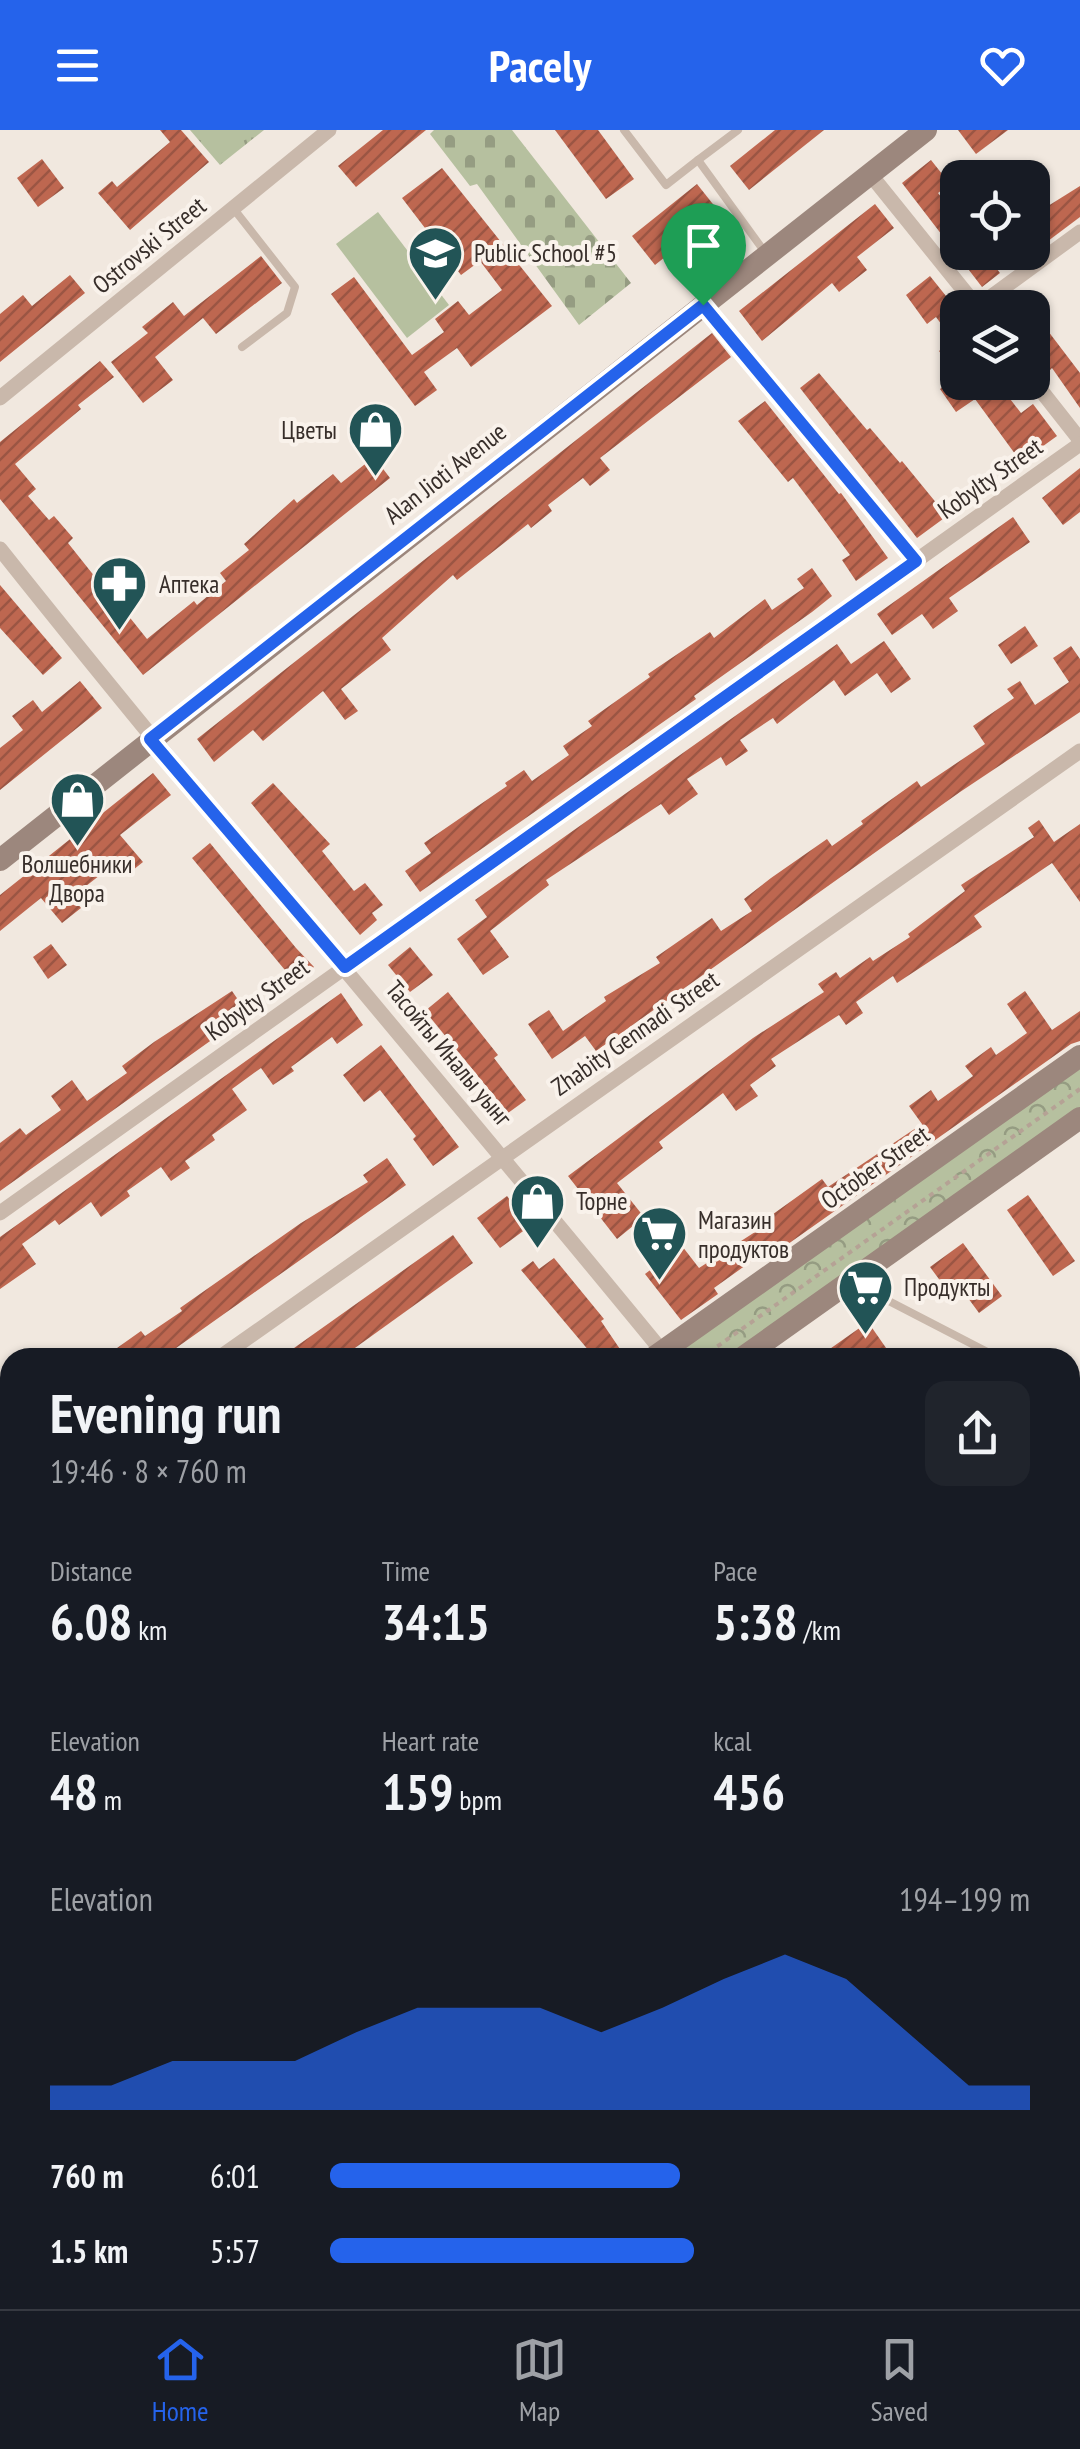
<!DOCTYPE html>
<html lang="en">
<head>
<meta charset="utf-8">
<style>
  :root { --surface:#171b24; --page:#20242c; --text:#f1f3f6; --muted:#9ea1a6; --line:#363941; --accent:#2563eb }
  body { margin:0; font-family:"PT Sans Narrow",sans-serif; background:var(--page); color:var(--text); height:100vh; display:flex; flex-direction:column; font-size:38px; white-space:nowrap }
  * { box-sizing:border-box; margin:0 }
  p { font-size:32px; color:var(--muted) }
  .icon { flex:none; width:55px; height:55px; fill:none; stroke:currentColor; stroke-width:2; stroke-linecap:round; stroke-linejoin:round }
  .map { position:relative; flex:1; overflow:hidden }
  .details { position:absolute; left:0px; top:1218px; width:1080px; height:962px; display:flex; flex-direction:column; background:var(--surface); border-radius:30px 30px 0 0; box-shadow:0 2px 8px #0004 }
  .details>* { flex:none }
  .buttons { position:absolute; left:940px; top:30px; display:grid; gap:20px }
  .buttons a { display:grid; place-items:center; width:110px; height:110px; border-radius:20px; background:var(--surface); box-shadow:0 2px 8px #0004; font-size:50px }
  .pin { position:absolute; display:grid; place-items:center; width:85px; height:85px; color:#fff; margin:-102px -42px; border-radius:50% 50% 50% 0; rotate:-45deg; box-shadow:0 0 10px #0007 }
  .pin .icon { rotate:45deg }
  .round { display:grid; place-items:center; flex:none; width:105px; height:105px; border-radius:20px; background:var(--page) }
  .summary { display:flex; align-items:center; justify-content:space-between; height:170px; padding:0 50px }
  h1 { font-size:55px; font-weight:600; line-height:75px }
  .metrics { display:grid; grid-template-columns:repeat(3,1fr); gap:15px; height:170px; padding:10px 50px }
  .metrics div { display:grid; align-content:center }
  .metrics b { font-size:50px; font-weight:600 }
  .metrics small { font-size:28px; font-weight:400 }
  .metrics p { font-size:28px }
  .chart { height:280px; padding:20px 50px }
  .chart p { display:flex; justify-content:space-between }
  .chart svg { width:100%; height:180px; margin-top:10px; fill:var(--accent); opacity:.7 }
  ul { padding:0 50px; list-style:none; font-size:32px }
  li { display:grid; grid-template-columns:160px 120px 1fr; align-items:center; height:75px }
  li i { height:25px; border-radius:12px; background:var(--accent) }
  header { display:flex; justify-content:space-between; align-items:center; height:130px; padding:0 50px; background:var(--accent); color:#fff; font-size:45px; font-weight:600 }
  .tabs { display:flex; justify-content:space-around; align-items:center; height:140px; border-top:2px solid var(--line); background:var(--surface); font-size:28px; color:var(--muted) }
  .tabs a { display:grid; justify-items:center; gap:5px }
  .tabs .selected { color:var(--accent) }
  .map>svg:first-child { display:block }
</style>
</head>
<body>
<header><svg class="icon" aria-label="menu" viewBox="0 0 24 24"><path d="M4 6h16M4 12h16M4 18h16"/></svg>Pacely<svg class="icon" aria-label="heart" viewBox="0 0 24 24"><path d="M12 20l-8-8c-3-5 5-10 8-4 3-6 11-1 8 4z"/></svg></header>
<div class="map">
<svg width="1080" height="2179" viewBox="0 0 1080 2179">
  <defs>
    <pattern id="grass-tufts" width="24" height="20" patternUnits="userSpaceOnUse" patternTransform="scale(2.5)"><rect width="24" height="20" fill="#b6c09f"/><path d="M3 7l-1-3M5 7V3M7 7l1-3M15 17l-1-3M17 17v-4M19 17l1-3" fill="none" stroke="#959c82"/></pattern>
    <pattern id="forest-firs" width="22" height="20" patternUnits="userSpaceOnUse" patternTransform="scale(2.5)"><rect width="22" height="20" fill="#b6c09f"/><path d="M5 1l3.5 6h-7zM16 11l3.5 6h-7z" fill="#959c82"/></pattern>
    <pattern id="cemetery-stones" width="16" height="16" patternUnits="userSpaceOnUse" patternTransform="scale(2.5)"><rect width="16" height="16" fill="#b6c09f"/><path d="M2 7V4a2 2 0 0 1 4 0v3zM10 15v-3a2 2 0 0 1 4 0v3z" fill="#959c82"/></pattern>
    <pattern id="park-crowns" width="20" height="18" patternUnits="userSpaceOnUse" patternTransform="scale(2.5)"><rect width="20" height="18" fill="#b6c09f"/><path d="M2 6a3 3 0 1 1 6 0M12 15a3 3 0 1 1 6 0" fill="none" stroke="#959c82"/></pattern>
    <pattern id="building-hatch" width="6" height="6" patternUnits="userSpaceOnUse" patternTransform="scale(2.5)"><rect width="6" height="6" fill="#be6750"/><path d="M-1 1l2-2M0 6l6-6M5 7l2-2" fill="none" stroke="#9b5543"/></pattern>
  </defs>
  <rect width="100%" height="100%" fill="#f1e8df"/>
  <path fill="url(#grass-tufts)" d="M190 0H264L220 35Z"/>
  <path fill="url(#forest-firs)" d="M1070 1763 1080 1777V1907L1070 1893Z"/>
  <path fill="url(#cemetery-stones)" d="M434 0H512L631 153 579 195 477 54 470 56 430 4Z"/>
  <path fill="url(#park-crowns)" d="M1080 935V980L732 1227H678L675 1224Z"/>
  <path fill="#b6c09f" d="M378 82 449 175 407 208 336 114Z"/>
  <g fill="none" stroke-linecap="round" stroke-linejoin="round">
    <path stroke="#7facad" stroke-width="5" d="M24 2177 36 2170"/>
  </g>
  <g fill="url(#building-hatch)">
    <path d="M160 0H181L209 32 130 100 98 63 112 51 117 57 170 12Z"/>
    <path d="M383 0H426L356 57 338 36Z"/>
    <path d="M555 0H598L634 49 606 69Z"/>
    <path d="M775 0H824L749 60 730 36Z"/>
    <path d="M958 0H1008L976 24Z"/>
    <path d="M42 29 64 58 38 77 17 48Z"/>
    <path d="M931 30 950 54 938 63 958 88V122H984L1000 143 982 157 902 53Z"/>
    <path d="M442 38 552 176 471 237 457 218 424 242 437 260 415 276 331 164 354 147 412 225 444 202 435 189 458 171 469 185 502 160 480 131 461 145 402 68Z"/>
    <path d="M697 54 720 83 655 135 632 106Z"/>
    <path d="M1080 56V87L1032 123V86Z"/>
    <path d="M875 74 894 98 857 127 867 140 839 162 832 153 762 211 739 181Z"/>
    <path d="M261 126 282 153 216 204 203 188 155 227 173 250 143 273 111 232 148 203 142 197 173 172 184 186Z"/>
    <path d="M70 145 85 163 0 232V184L23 165 32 176Z"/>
    <path d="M930 146 958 181V246L939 221 953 210 936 187 927 194 906 165Z"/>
    <path d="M1032 180 1080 243V278L1052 238 1049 241 1032 219Z"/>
    <path d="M712 203 731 227 600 328 610 340 590 356 583 348 548 375 552 381 531 398 528 394 457 450 453 445 382 508 391 520 341 559 358 581 345 590 323 561 263 611 253 600 214 632 197 609Z"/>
    <path d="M100 231 114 247 78 275 81 279 15 334 36 359 28 366 49 390 54 386 73 408 68 413 103 457 106 455 125 478 123 479 147 509 194 471 197 475 226 451 220 443 249 420 244 414 294 369 297 373 333 344 341 353 374 327 390 348 143 545 0 369V312Z"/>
    <path d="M819 243 867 300 870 298 900 333 902 331 947 386 917 408 800 258Z"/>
    <path d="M949 252H997L1021 283 1033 274 1057 306 1021 332 975 269 956 282 940 259Z"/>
    <path d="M765 271 839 364 841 363 888 428 856 451 842 430 850 425 817 380 793 348 788 352 738 291Z"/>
    <path d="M1080 338V382L1063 395 1042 368Z"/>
    <path d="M1013 387 1030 412 949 468 958 481 933 499 922 484 892 505 877 484Z"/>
    <path d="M812 438 832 466 812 482 694 566 696 569 420 762 405 741 431 723 424 713 507 656 505 653 524 640 532 651 569 625 563 616 592 596 588 591 650 547 648 544 710 502 714 508 765 469 772 480 804 458 797 449Z"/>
    <path d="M0 455 62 528 43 545 0 498Z"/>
    <path d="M1025 496 1038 516 1011 534 998 515Z"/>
    <path d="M884 511 911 549 891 563 877 543 845 566 834 550 777 594 773 588 740 610 748 621 726 636 721 627 687 649 698 664 669 685 661 674 546 750 549 755 490 801 509 827 483 845 457 809 487 787 475 770 837 514 851 534Z"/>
    <path d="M1071 516 1080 529V582L960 662 596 921 585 906 552 929 528 894 549 880 563 901 606 871 604 867 660 833 656 827 712 788 721 801 752 781 744 769 771 748 827 709 832 716 863 694 861 691 917 651 921 657 985 614 973 596 1014 568 1007 559 1020 551 1035 575 1069 552 1053 528Z"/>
    <path d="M80 551 102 578 0 660V618L23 600 12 586 33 570 42 582Z"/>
    <path d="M153 643 171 665 120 705 143 732 128 744 118 731 72 767 81 778 62 793 41 768 0 801V765Z"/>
    <path d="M273 653 330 714 322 721 354 761 365 753 383 775 372 783 377 790 360 805 251 673Z"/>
    <path d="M1039 690 1054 712 1080 694V772L1052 733 974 786 982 797 897 853 893 846 856 872 863 883 846 895 839 885 771 929 776 936 750 955 758 966 736 981 723 963 659 1012 663 1018 617 1053 644 1087 617 1109 568 1046 753 908 824 862 818 854 836 842 840 848 870 827 873 831 910 807 908 804 965 761 961 755 1034 707 1028 698Z"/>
    <path d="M210 713 296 818 314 837 294 851 192 728Z"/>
    <path d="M51 814 67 835 48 849 33 827Z"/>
    <path d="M410 817 433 845 410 862 388 835Z"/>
    <path d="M232 861 248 884 0 1061V1013L20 998 26 1005 61 980 51 966 72 950 87 971 127 943 122 936 154 912Z"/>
    <path d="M1025 861 1052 900 1080 881V911L1071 914 764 1131 760 1125 714 1158 718 1164 681 1190 645 1144 682 1116 699 1138 772 1091 769 1087 822 1049 828 1057 922 994 909 976 931 960 938 971 973 946 965 936 991 917 996 925 1027 903 1007 874Z"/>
    <path d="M448 862 498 925 494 928 526 970 508 983 425 881Z"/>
    <path d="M341 863 363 895 337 914 332 907 291 937 294 941 273 955 261 938 232 959 247 980 212 1005 215 1010 185 1031 190 1038 171 1051 161 1037 127 1061 130 1066 101 1087 91 1072 59 1095 55 1090 22 1114 36 1134 0 1159V1107Z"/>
    <path d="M381 915 459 1017 433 1036 413 1009 416 1006 380 960 364 972 343 945Z"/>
    <path d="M387 1028 406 1055 162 1228H123L117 1218 141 1201 145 1206 182 1181 180 1178 301 1093 368 1052 363 1045Z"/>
    <path d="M1028 1065 1075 1131 1053 1146 1007 1080Z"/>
    <path d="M507 1066 530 1096 500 1118 477 1088Z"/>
    <path d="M453 1105 473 1133 341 1228H280Z"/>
    <path d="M963 1113 1002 1166 979 1183 957 1153 947 1160 930 1137Z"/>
    <path d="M554 1128 604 1189 601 1191 626 1228H595L521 1140 533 1131 539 1139Z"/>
    <path d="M868 1192 893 1228H817Z"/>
  </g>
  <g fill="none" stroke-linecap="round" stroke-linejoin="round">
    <path stroke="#b5a295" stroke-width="4" stroke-dasharray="5 5" stroke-linecap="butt" d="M701 1228 1080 959"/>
    <g stroke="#c9b8ab" stroke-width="8">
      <path d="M624 0 666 55 698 30 764 121"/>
      <path d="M698 30 738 0"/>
      <path d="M233 78 295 157 287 183 242 217"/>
      <path d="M854 1153 999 1228"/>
      <path d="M1070 1285 1080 1279"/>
      <path d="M1070 1337 1080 1370"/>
      <path d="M1070 1380 1080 1374"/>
      <path d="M1070 1729 1080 1744"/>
      <path d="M1070 1897 1080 1890"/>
      <path d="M148 2179 161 2170"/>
    </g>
    <g stroke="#c9b8ab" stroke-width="15">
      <path d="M870 44 978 178"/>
      <path d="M703 175 916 431"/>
      <path d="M977 177 1080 102"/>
      <path d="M1032 249 1080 310"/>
      <path d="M0 268 329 0"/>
      <path d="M0 419C217 692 445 956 666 1226"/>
      <path d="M0 1083 1080 314"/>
      <path d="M219 1228 1080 621"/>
      <path d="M0 1383 10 1376"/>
      <path d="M0 2148 10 2163"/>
      <path d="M729 2170 735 2179"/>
      <path d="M463 2179 477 2170"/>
      <path d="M878 2179 894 2170"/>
    </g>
    <g stroke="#9c877d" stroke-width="22">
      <path d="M0 730 926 0"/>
      <path d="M653 1228 1080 926"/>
      <path d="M742 1228 1080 988"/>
      <path d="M1070 1523 1080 1517"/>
      <path d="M0 1694 10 1687"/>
      <path d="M0 1726 10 1738"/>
      <path d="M326 2170 332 2179"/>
      <path d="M5 2179 19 2170"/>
    </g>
  </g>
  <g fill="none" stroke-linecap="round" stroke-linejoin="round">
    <defs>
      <path id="route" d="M703 175 916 431 345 837 150 609Z"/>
    </defs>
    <use href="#route" stroke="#fff" stroke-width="20"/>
    <use href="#route" stroke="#2563eb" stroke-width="12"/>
  </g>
  <defs>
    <symbol id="school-pin" viewBox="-11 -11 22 30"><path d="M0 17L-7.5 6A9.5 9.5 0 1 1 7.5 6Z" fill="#225456" stroke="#f9f2eb"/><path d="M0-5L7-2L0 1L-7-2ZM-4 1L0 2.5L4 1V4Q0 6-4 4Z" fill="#fff"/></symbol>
    <symbol id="shop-pin" viewBox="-11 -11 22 30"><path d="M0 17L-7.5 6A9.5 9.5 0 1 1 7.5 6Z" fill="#225456" stroke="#f9f2eb"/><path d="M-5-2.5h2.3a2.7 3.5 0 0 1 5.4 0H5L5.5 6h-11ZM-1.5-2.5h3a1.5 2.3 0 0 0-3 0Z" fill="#fff"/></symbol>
    <symbol id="pharmacy-pin" viewBox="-11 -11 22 30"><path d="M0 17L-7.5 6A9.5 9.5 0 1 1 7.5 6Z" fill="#225456" stroke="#f9f2eb"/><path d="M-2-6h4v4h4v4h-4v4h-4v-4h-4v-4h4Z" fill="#fff"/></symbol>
    <symbol id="supermarket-pin" viewBox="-11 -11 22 30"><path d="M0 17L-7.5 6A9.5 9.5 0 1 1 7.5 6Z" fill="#225456" stroke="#f9f2eb"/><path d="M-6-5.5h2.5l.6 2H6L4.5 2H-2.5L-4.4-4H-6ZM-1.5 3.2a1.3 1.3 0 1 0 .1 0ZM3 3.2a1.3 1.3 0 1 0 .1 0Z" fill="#fff"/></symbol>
  </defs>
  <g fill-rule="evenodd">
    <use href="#school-pin" x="404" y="92" width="63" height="86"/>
    <use href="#shop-pin" x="344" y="268" width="63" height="86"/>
    <use href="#pharmacy-pin" x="88" y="422" width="63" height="86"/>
    <use href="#shop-pin" x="46" y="638" width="63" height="86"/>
    <use href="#shop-pin" x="506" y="1040" width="63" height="86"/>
    <use href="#supermarket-pin" x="628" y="1072" width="63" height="86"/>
    <use href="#supermarket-pin" x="834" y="1126" width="63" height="86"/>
  </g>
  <g text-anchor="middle" stroke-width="8" stroke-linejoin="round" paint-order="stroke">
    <g font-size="25" fill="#372e2a" stroke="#f9f2eb">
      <text transform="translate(149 115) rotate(-39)" y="9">Ostrovski Street</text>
      <text transform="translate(445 343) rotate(-38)" y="9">Alan Jioti Avenue</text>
      <text transform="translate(990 348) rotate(-35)" y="9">Kobylty Street</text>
      <text transform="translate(257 869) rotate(-36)" y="9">Kobylty Street</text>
      <text transform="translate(635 903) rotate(-35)" y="9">Zhabity Gennadi Street</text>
      <text transform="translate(449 923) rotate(50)" y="9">Тасойты Иналы уынг</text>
      <text transform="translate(875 1037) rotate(-35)" y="9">October Street</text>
    </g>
    <g font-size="25" fill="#372e2a" stroke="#f9f2eb" text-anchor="start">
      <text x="474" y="132">Public School #5</text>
      <text x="337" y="309" text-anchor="end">Цветы</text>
      <text x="159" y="463">Аптека</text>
      <text x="77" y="743" text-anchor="middle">Волшебники<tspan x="77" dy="29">Двора</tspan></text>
      <text x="576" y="1080">Торне</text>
      <text x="698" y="1099">Магазин<tspan x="698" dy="29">продуктов</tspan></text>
      <text x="904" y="1166">Продукты</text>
    </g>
  </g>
</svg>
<div class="buttons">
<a><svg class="icon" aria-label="locate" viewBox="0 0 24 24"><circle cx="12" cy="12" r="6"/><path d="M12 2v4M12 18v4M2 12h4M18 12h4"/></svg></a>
<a><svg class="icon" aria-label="layers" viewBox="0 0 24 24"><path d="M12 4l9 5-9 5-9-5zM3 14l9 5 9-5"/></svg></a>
</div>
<div class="pin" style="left:703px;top:175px;background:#1e9e55"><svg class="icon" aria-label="arrive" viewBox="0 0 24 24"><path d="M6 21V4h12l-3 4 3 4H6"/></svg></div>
<section class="details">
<div class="summary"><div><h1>Evening run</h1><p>19:46 · 8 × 760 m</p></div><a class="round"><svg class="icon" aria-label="share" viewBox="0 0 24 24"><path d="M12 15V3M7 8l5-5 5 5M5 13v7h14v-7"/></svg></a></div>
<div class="metrics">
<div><p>Distance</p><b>6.08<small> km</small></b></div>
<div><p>Time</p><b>34:15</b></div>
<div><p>Pace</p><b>5:38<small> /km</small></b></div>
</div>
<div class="metrics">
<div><p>Elevation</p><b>48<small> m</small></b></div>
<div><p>Heart rate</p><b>159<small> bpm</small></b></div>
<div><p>kcal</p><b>456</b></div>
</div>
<div class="chart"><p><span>Elevation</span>194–199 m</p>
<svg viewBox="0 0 160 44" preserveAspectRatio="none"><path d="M0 44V38L10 38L20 32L30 32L40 32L50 25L60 19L70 19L80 19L90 25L100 19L110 12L120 6L130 12L140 25L150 38L160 38V44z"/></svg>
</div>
<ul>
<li><b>760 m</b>6:01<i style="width:50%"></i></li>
<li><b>1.5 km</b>5:57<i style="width:52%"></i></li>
</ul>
</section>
</div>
<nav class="tabs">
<a class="selected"><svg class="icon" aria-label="home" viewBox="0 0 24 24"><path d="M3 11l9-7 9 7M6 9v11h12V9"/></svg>Home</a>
<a><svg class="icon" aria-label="map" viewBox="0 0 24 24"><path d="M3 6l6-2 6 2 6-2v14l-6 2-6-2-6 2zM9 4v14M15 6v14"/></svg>Map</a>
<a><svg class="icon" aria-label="saved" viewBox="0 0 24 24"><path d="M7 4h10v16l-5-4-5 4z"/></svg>Saved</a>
</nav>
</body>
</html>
